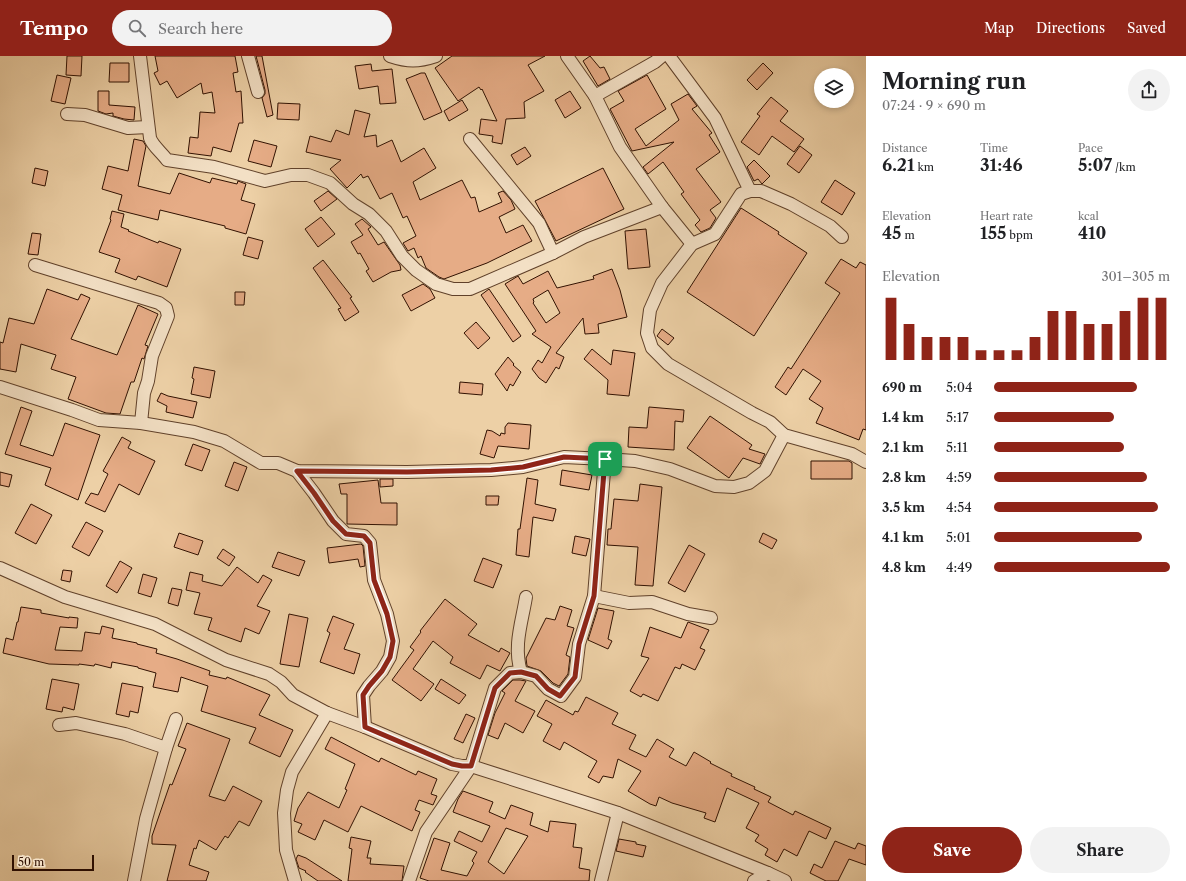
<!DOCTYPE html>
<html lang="en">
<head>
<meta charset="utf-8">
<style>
  :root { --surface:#fff; --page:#f2f2f2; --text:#202124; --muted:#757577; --accent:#8f2418 }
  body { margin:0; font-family:"Libre Caslon Text",serif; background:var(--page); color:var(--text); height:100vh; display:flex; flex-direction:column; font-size:15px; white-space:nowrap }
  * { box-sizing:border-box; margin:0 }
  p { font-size:13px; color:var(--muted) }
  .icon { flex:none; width:22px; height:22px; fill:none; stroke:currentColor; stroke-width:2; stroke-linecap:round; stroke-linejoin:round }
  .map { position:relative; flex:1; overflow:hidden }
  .side { display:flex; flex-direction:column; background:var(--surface); width:320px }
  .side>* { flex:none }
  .fabs { position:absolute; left:814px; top:12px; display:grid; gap:8px }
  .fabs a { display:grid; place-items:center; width:40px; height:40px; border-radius:50%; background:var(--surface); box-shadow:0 2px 6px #0003; font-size:20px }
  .scale { position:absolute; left:12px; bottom:10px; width:82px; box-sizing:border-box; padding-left:4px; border:2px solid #311101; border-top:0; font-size:11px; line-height:14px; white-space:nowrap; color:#311101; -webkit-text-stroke:3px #f3e0c5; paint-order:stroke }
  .pin { position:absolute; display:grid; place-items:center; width:34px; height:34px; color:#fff; margin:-17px; border-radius:8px; box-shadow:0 2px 6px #0006 }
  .round { display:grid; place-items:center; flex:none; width:42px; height:42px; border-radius:21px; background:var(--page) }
  .headline { display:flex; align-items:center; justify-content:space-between; height:68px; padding:0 16px }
  h1 { font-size:22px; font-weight:700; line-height:30px }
  .figures { display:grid; grid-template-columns:repeat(3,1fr); gap:6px; height:68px; padding:4px 16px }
  .figures div { display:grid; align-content:center }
  .figures b { font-size:17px; font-weight:700 }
  .figures small { font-size:11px; font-weight:400 }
  .figures p { font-size:11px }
  .chart { height:112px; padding:8px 16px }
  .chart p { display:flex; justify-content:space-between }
  .chart svg { width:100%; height:72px; margin-top:4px; stroke:var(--accent); stroke-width:6 }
  .action { display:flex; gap:8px; margin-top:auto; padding:8px 16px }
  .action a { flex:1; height:46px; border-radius:24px; background:var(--accent); color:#fff; font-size:16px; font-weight:700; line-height:46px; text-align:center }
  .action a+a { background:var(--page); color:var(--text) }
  ul { padding:0 16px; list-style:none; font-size:13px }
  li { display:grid; grid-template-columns:64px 48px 1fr; align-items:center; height:30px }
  li i { height:10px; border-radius:5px; background:var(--accent) }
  header { display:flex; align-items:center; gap:24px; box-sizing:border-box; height:56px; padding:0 20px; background:var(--accent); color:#fff }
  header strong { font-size:19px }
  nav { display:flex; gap:22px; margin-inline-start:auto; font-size:14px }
  .search { width:280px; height:36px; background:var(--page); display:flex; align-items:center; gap:10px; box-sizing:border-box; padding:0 14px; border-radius:22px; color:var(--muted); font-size:15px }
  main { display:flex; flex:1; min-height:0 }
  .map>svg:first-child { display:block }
</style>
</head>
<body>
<header>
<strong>Tempo</strong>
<div class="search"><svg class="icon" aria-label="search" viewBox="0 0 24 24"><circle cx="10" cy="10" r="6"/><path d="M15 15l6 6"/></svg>Search here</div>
<nav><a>Map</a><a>Directions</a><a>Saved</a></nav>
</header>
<main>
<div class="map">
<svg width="866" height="825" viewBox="0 0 866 825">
  <rect width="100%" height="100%" fill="#edd0a6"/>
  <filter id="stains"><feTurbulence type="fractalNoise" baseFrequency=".005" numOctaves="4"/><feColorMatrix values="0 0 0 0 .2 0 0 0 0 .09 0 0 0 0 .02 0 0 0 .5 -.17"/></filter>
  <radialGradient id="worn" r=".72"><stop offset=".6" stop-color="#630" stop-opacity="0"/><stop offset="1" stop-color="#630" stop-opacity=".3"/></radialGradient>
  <g fill="#e6ac86" stroke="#311101" fill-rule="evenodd">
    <path d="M67 0H82L81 20 66 19Z"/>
    <path d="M155 0H235L238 16 233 17 236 36 241 35 243 67H239L231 96 213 91 211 100 188 97 190 81 198 82 200 56 215 57 212 36 203 38 201 27 177 42 167 25 160 29 154 17 158 15Z"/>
    <path d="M256 0H262L273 59 267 61 262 42 265 38V34Z"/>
    <path d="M452 0H545L528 9 544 35 524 46 525 62 506 63 502 88 492 86 493 80 479 78 481 63 497 65 482 33 481 34 479 31 458 45 435 12Z"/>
    <path d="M590 0 600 12 604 11 610 23 598 30 583 5Z"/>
    <path d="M110 7H129V26H109Z"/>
    <path d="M763 7 773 17 757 34 747 24Z"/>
    <path d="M371 8 372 15 392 13 396 47 380 48 378 30 359 33 355 10Z"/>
    <path d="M421 17H425L442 56 424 64 406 23Z"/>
    <path d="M57 19 71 22 65 48 51 45Z"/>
    <path d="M647 19 666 53 635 73 646 90 679 64 671 48 688 38 697 50 692 53 712 77 709 79 720 96 696 113 721 146 710 154 716 162 710 172 701 176 695 169 700 164 681 138 684 136 663 106 648 118 643 111 674 86 632 95 610 53 624 45 618 35Z"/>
    <path d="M98 35H109V49L135 51 134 64 124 63 113 60V57L106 58 98 55Z"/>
    <path d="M570 35 581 52 565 62 555 44Z"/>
    <path d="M771 41 788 55 780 65 804 83 794 96 772 80 759 99 741 86 760 60 757 58Z"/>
    <path d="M462 44 468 54 449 65 444 55Z"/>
    <path d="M278 47 300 48 299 64 277 63Z"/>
    <path d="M355 54 370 58 364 81 376 79 377 91 392 84 401 106 424 92 436 112 413 126 420 144 462 124 471 142 475 141 479 156 502 146 498 137 503 135 511 144 515 153 499 161 506 177 523 169 532 185 487 207 444 223 439 221 426 212 421 200 418 202 414 192 408 195 403 187 416 180 407 160 403 162 392 137 380 143 368 120 363 122 361 118 347 132 330 113 341 104 306 96 310 80 331 86 336 74 349 79Z"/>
    <path d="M134 83 143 85 146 90 138 130 170 138 179 117 210 127 212 122 237 128 238 125 246 128 241 144 255 148 246 178 225 172V170L160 154 158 164 118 154 122 139 102 133 108 110 128 115Z"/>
    <path d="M254 84 277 90 271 111 248 105Z"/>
    <path d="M800 90 812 99 799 117 787 108Z"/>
    <path d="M525 91 531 100 517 109 511 99Z"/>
    <path d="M754 104 770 120 762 128 758 123 754 125 747 111Z"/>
    <path d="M35 112 48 115 45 130 32 127Z"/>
    <path d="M603 112 624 153 556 185 535 145Z"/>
    <path d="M835 124 855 137 842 159 821 146Z"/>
    <path d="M328 135 337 143 321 155 314 145Z"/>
    <path d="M741 152 779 176 778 178 807 197 754 280 687 236Z"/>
    <path d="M112 155 124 158 121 171 129 174 128 175 158 187 159 185 181 193 167 231 138 220 136 224 115 216 120 203 99 196 111 164 110 163Z"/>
    <path d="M321 161 335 178 318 191 305 173Z"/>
    <path d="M362 163 371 171 368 173 378 189 384 186 400 209 401 214 391 216 373 226 366 215 369 213 360 197 358 198 351 186 363 179 355 168Z"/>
    <path d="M646 173 650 211 628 213 625 175Z"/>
    <path d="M32 177 41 178 38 199 28 198Z"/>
    <path d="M248 181 263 185 258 203 243 199Z"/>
    <path d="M841 203 856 212 860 206 866 209V374L863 373 859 384 816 367 823 352 809 343 821 325 803 313 786 339 775 331 788 311 791 313 840 237 825 227Z"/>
    <path d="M323 204 352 241 350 242 359 256 345 265 338 253 341 252 313 212Z"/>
    <path d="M612 213 620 234 627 261 598 268 599 277 585 278 583 262 556 297 564 301 559 313 556 311 546 327 539 322 532 313 538 304 542 307 551 291 532 278 536 275 505 228 518 220 523 228 548 215 557 232 594 223 593 220ZM548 234 560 257 546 267 533 247 534 246 533 243Z"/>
    <path d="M423 228 430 233 435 242 411 255 402 239Z"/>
    <path d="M47 233 78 244 81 238 90 242 71 283 117 299 138 249 158 258 145 289 148 290 144 303 142 302 134 326H131L120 358 106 357 68 343 76 321 51 313 56 299 21 288 16 316 0 313V286L3 287 9 262 34 268Z"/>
    <path d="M489 233 521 280 513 286 481 239Z"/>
    <path d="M235 236H245L244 249H235Z"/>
    <path d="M476 266 490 282 478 293 464 277Z"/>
    <path d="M662 273 674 282 668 289 657 280Z"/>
    <path d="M592 293 611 309 613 294 635 297 629 340 607 338 608 324 584 303Z"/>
    <path d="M508 301 514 308 513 309 521 316 513 330 510 328 507 335 495 318Z"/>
    <path d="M194 311 215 315 210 342 191 338 194 323 192 322Z"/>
    <path d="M460 326 483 328 482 339 459 337Z"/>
    <path d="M161 337 168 340 197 346 193 362 166 356 167 350 157 345Z"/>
    <path d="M21 351 32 355 20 389 53 400 65 367 100 379 78 444 45 429 51 412 5 398Z"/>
    <path d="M649 351 684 354 683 366 675 365 674 394 628 391 629 371 647 372Z"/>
    <path d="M710 360 752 389 749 393 765 398 760 408 743 402 729 422 687 392Z"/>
    <path d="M508 367 531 369 529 393 498 390 494 402 480 398 487 374 492 375 500 380 501 377 505 378V371Z"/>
    <path d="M122 381 131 386 128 392 155 405 139 439 119 428 105 456 85 447 91 437 98 439 108 418 103 415Z"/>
    <path d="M193 388 210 394 202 415 185 409Z"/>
    <path d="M811 405H849L852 407V423H811Z"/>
    <path d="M234 406 247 411 238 435 225 430Z"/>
    <path d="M562 414 592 419 589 434 560 429Z"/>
    <path d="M0 416 12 419 9 431 0 429Z"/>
    <path d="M527 422 538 424 535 448 556 453 553 465 533 461 529 501 516 499 518 473H520Z"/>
    <path d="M380 423H393V430L380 431Z"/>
    <path d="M378 424 381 447H397V469L347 468V438H341L339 428Z"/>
    <path d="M640 428 662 431 653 530 635 529 638 491 607 489 608 473H611L614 443 638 445Z"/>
    <path d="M486 440H499L498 449H486Z"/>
    <path d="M31 448 52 459 36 488 15 477Z"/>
    <path d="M86 466 103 475 89 500 72 491Z"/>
    <path d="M179 477 203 485 198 499 174 491Z"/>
    <path d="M763 477 777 484 772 493 759 486Z"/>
    <path d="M575 480 590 483 586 500 572 497Z"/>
    <path d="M361 488 363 490 365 510 360 511 358 503 329 507 327 492Z"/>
    <path d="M689 489 705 498 685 536 668 527Z"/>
    <path d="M223 493 235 501 229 510 217 502Z"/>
    <path d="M278 496 305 505 299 520 272 511Z"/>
    <path d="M483 502 502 509 493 532 474 525Z"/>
    <path d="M120 505 132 512 117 537 106 530Z"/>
    <path d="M237 511 258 527 263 519 272 524 257 550 270 555 259 578 245 572 241 586 208 574 212 562 194 558 200 537 186 534 190 516 203 519 202 525 222 530Z"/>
    <path d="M63 514 72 515 70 526 61 524Z"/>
    <path d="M143 518 157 522 151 541 138 537Z"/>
    <path d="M172 532 182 534 178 550 168 547Z"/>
    <path d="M445 543 477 568 468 579 499 596 501 592 510 597 500 615 487 609 480 623 450 607 453 601 433 585 413 613 434 628 421 645 392 624 414 594 410 591 421 576 420 575Z"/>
    <path d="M560 550 572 554 567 570 574 572 566 599 570 601 568 618 559 630 553 627 541 615 527 610 526 602 546 562 555 564Z"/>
    <path d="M21 551 41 554V557L69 562V561L78 562 77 572 60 571 55 594 82 595 85 576 100 578 102 570 114 573 112 582 137 587V588L157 593 156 597 177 603 210 615 209 619 226 623 227 621 270 639 259 659 293 674 280 701 249 687 256 672 201 655 208 630 181 621 178 636 153 631 156 617 138 612V611L112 606 111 612 95 608 94 610 79 608V609L49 608 3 597 6 582 13 584 17 566H18Z"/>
    <path d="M598 552 614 555 608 583 612 585 608 593 588 584Z"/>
    <path d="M289 558 308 562 299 611 280 608Z"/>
    <path d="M333 560 354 568 344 593 360 598 354 618 320 606 330 577 327 575Z"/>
    <path d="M688 566 709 574 700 592 705 594 695 614 682 608 680 613 675 611 658 645 643 638 641 641 630 635 649 602 641 600 650 571 681 582Z"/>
    <path d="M52 623 79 628 74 654 63 651 62 656 46 653Z"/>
    <path d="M441 623 466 639 459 648 435 633Z"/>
    <path d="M513 624H520L526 625 515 645 535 655 523 677 505 667 498 683 488 679 495 657 505 637 502 635Z"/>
    <path d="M122 627 143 631 138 657 130 655 129 661 116 658Z"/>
    <path d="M586 641 618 657 612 668 636 679 629 693 646 701 657 683 674 693 669 701 686 710 694 696 711 706 710 707 732 718 731 720 755 731 754 733 771 741 768 746 793 759 795 755 831 772 826 783 809 775 797 800 784 793 777 806 765 799 768 793 755 785 759 779 746 772 759 747 727 732 715 766 704 762 706 757 672 747 659 741 656 750 650 748 628 735 641 715 618 703 613 722 603 720 599 727 588 721 597 705 564 686 560 694 543 685 552 668 537 660 546 644 573 659 575 655 578 656Z"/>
    <path d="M466 658 475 662 463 687 454 683Z"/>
    <path d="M187 667 230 683 209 740 225 745 233 730 262 745 249 770 239 765 228 782 225 780 216 794 199 784 196 793 194 792 189 809 209 816 206 825H167L176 789 152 788V780L170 728 172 729 186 693 178 690Z"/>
    <path d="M331 681 379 706 381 702 416 719 418 715 437 723 431 738 437 740 433 749 419 744 415 754 420 756 412 775 361 750 348 776 324 764 315 784 298 776 302 768 294 765 298 752 308 736 339 752 347 734 345 733 355 708 325 693Z"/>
    <path d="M463 735 493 746 489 756 505 763 511 749 533 757 530 769 548 776 550 765 576 768 573 791 582 792 579 812 590 814 589 825H429L420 822 434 782 450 787 441 814 467 820 474 807 472 805 477 796 454 785 459 775 482 786 490 770 453 756 458 743ZM506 772 528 780 504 818 488 806Z"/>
    <path d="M351 781 371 785 367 802H371L370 808 404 810 402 825H348L352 793 349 792Z"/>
    <path d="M619 783 636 786V788L646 790 643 801 616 795Z"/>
    <path d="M835 785 855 793 858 787 866 790V809L849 803 838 825H826L810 817 814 808 822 812Z"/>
    <path d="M298 799 306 802 342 825H318L305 816 306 815 299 812 296 803Z"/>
  </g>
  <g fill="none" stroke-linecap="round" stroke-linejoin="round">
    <defs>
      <g id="minor">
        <path d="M140 0 150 82C152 89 162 97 167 104L214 111 265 125 291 119H308L330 127 353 148 369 158 386 175 402 200 416 214 436 228 453 233H470L553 197 584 181 662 151"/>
        <path d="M248 0 258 36"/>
        <path d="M390 0C408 6 418 6 436 0"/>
        <path d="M567 0 595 40 620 91 662 151 692 188"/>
        <path d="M669 0 715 62 750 135"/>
        <path d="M595 40 655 6 662 0"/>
        <path d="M67 58 85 59 128 72 148 71"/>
        <path d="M470 83 539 167 553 197"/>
        <path d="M842 181 830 170 791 148 761 135H750L741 138 715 178 692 188 662 227 650 254 647 277 652 292 668 308 752 357 770 366 784 379 852 398 866 406"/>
        <path d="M35 209 159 247 166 252 168 260 152 300 148 325 144 337 141 367"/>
        <path d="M0 331 72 354 99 364 141 367 194 376 224 385 261 407H278L297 415 407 416 491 414 523 411 564 401 605 403 635 405 670 413 715 430 734 431 749 427 765 415 784 379"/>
        <path d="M297 415 314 437 333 465 346 478 364 480 370 487 374 524 387 558 393 585 390 601 382 615 369 630 363 639 365 671"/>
        <path d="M0 512 65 541 155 568 226 604 269 618 281 626 293 639 327 657 365 671 452 708 462 710H471L618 757 768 817 785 825"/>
        <path d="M594 540 629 547 652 546 688 558 711 562"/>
        <path d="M521 616C513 590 522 566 526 541"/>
        <path d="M59 669 76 667 125 678 166 692"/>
        <path d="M134 825 146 763 166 692 176 663"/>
        <path d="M295 825 286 794 284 757 287 734 292 716 327 657"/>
        <path d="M409 825 426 776 471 710 495 632 510 617 521 616 536 620 548 633 561 640 575 621 579 588 594 540 605 403"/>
        <path d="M601 825 618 757"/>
        <path d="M754 825 768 817"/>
      </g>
    </defs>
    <use href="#minor" stroke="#60412a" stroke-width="14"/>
    <use href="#minor" stroke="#f3e0c5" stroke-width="12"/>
  </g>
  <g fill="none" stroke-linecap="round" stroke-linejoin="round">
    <defs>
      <path id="route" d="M564 401 605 403 594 540 579 588 575 621 560 640 548 633 536 620 521 616 510 617 495 632 471 710H462L452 708 365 671 363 639 369 630 382 615 390 601 393 585 387 558 374 524 370 487 364 480 346 478 333 465 314 437 297 415 407 416 491 414 523 411Z"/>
    </defs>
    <use href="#route" stroke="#fff" stroke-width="8"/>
    <use href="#route" stroke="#8f2418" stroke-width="5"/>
  </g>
  <rect width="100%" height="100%" filter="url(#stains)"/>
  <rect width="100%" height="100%" fill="url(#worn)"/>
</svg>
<div class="fabs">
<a><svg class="icon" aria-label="layers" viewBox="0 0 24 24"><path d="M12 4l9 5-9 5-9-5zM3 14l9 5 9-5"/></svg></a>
</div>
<div class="scale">50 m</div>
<div class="pin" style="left:605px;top:403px;background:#1e9e55"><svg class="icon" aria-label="arrive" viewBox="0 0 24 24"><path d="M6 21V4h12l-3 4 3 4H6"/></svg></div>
</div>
<section class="side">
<div class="headline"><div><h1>Morning run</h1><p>07:24 · 9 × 690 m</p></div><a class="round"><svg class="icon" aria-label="share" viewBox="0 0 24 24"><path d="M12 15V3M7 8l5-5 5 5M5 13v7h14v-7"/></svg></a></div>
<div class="figures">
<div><p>Distance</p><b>6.21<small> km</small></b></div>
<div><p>Time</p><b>31:46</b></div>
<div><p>Pace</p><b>5:07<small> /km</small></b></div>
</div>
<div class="figures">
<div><p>Elevation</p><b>45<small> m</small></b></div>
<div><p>Heart rate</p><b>155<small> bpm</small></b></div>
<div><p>kcal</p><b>410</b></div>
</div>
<div class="chart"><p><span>Elevation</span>301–305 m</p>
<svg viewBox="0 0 160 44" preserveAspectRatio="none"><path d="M5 44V6M15 44V22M25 44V30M35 44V30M45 44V30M55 44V38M65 44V38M75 44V38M85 44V30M95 44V14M105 44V14M115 44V22M125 44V22M135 44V14M145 44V6M155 44V6"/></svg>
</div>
<ul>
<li><b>690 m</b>5:04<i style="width:81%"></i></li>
<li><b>1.4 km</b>5:17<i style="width:68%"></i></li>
<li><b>2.1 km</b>5:11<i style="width:74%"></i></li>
<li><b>2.8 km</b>4:59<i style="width:87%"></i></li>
<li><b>3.5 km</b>4:54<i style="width:93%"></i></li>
<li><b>4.1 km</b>5:01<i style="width:84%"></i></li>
<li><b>4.8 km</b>4:49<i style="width:100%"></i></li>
</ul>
<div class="action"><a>Save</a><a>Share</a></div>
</section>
</main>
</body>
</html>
